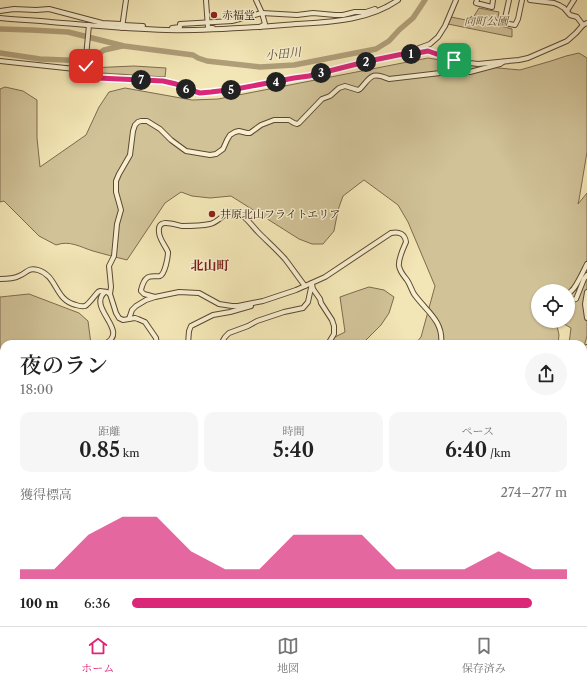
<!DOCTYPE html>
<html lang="ja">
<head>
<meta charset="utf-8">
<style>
  :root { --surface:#fff; --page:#f6f6f6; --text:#222; --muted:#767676; --line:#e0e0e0; --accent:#db2777 }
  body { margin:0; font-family:"Libre Caslon Text","Noto Serif JP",serif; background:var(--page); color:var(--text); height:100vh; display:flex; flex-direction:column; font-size:15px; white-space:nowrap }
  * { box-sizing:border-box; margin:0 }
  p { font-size:13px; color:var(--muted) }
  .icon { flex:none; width:22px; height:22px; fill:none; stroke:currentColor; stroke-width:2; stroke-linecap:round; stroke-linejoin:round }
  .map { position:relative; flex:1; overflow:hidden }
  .side { position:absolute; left:0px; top:340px; width:587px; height:286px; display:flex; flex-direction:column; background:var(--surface); border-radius:12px 12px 0 0; box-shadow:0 1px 3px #0004 }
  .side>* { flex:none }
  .tools { position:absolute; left:531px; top:284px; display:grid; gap:8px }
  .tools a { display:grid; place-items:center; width:44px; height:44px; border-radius:50%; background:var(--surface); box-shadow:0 1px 3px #0004; font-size:20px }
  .pin { position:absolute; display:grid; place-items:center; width:34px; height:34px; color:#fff; margin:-17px; border-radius:8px; box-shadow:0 2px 6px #0006 }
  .km { position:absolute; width:20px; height:20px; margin:-10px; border-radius:50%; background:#222; color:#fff; font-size:11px; line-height:20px; text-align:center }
  .round { display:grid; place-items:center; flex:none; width:42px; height:42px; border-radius:21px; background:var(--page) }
  .summary { display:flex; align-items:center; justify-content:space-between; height:68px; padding:0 20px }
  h1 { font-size:22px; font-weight:600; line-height:30px }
  .stats { display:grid; grid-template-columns:repeat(3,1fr); gap:6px; height:68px; padding:4px 20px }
  .stats div { display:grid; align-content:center; border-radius:10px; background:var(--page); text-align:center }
  .stats b { font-size:20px; font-weight:600 }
  .stats small { font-size:11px; font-weight:400 }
  .stats p { font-size:11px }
  .chart { height:112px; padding:8px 20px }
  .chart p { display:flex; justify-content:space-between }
  .chart svg { width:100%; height:72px; margin-top:4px; fill:var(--accent); opacity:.7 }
  ul { padding:0 20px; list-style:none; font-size:13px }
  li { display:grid; grid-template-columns:64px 48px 1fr; align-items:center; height:30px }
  li i { height:10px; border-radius:5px; background:var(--accent) }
  .dock { display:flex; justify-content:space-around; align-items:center; height:56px; border-top:1px solid var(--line); background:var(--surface); font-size:11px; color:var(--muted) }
  .dock a { display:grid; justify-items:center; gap:2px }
  .dock .selected { color:var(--accent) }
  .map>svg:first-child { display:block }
</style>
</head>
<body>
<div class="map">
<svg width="587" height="626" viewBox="0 0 587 626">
  <rect width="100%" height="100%" fill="#f3e6b6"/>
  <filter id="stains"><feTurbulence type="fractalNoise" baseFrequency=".005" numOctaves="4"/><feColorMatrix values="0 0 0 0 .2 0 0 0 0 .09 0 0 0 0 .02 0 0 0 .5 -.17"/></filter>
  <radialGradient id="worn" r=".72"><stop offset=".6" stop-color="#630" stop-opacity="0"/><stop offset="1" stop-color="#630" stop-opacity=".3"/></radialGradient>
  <g fill="#d1c298" stroke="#7e6a4e">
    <path d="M479 8 499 12 497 25 512 29V37L448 24 451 17 471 21Z"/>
    <path d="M579 53 587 58V152L579 200 578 204 587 193V336L583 350V344H569L571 328 559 321H568V291H538V321H556L559 335 558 344H415L421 337 435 286 408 222 398 205 364 180 343 196 338 210 334 231 323 244H312L299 239 231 196 210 198 192 196 181 192 165 203 127 260C115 257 104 254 93 251 80 247 70 240 56 245L39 236 4 201 0 202V89L5 87 23 91 37 100V138L40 167 86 135 99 107 109 92 125 88 192 100 218 99 428 58 477 66 520 70 551 61 566 56Z"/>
    <path d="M134 66 166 68 165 77 102 73 89 69V68Z"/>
    <path d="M73 73C78 73 81 73 84 76V80H73Z"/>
    <path d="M369 287 384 290 394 297 389 313 381 325 362 344H321L345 332 340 297 357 291Z"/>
    <path d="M29 294 79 313 88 321 91 344H4V586L2 590 3 596 0 598V297Z"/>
    <path d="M587 427V453L583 450V429Z"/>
    <path d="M30 622H213L215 626H28Z"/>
    <path d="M230 622H244L250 626H232Z"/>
    <path d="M290 622H354L363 623 369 622H454L453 626H281L284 623 287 625Z"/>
    <path d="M475 622H582L583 623H587V626H479Z"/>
  </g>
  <path fill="#af9e79" stroke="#7a664a" d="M10 622H24L23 626H6Z"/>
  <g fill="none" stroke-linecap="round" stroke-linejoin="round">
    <path stroke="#7a664a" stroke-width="1" d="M216 622 218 626"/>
    <g stroke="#af9e79" stroke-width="5.5">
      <path d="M0 29 31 30 68 32 124 46 193 55 198 58 207 61 260 67 294 65 376 49 389 41 399 30 413 18 425 0"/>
      <path d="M0 53 40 59 89 61 104 50 122 46"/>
    </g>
    <defs>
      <g id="minor">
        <path d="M206 0 208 28H213"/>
        <path d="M256 0 262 13 265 24 260 27"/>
        <path d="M477 0 476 3 492 7 493 0"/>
        <path d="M509 0 504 23 515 25 518 19 522 0"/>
        <path d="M530 0 554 3 559 5 564 8 570 15 577 17 583 25"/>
        <path d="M0 11 14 9 36 10 49 9 102 23 121 24"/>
        <path d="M567 11 574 0"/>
        <path d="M0 18C17 20 34 20 51 22 89 25 128 29 166 30 205 31 245 28 284 25 322 22 365 23 398 0"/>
        <path d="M123 25 143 26"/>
        <path d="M122 28 126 0"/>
        <path d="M172 28 180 27V24L232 21 262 13 297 15 313 13 335 15H343L355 12H366L375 9"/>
        <path d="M405 55H407L428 51 454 60 470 63 478 64 519 60 528 58 567 41 576 33 583 25 587 23"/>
        <path d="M0 61 75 69 86 74 98 78 163 81 175 84 190 90 200 93 211 92 236 89 294 78 309 76 369 61 403 54 430 44 438 37 445 26 456 0"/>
        <path d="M81 71 85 67 89 25"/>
        <path d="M587 264C583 272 579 281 574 288 572 291 568 293 568 296 569 301 573 300 576 299L584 279 587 275"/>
        <path d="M0 279C6 279 13 279 19 276 27 273 28 267 38 270 58 276 54 300 76 305 79 306 82 307 85 306 89 304 95 295 98 292L100 291 107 292 110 294 116 313 119 318 123 320 135 318 138 319 145 322 156 338 157 344"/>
        <path d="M312 284 313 289 320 299 321 303 332 320 334 326V334L328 344"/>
        <path d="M587 292 585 304 587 318"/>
        <path d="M110 294 111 287 109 266 114 256 117 224 121 210 116 192V181L119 174 130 155 133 131 135 125 138 122 141 121H147L160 129 171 140 186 151 210 155 216 154 223 149 227 140 230 135 235 132 239 131 247 133H250L261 125 274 120H289L294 123 297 124 299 123 322 99 330 96 339 88 345 86 358 90 360 89C371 77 371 71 389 79L449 72H470L500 64 503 62"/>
        <path d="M155 297 144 294 141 291V290C142 286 144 280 147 278 150 275 156 277 160 276 165 274 168 257 168 252 165 245 159 239 159 232 157 217 175 225 182 226 191 226 201 226 210 224 221 222 225 207 240 214 247 218 253 227 259 233 268 242 277 250 285 259 292 268 298 277 305 286"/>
        <path d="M129 319 132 310 136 306 146 300 155 297 179 292 199 293 219 304 232 306H238L263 301 296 290 325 277 391 233C399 231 405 234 406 242 403 249 398 259 399 266 400 272 404 276 407 280 410 284 411 289 414 294 426 311 444 321 441 344"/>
        <path d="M104 344C132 332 86 308 105 292"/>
        <path d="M188 344 189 331 191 326 213 315 230 312 251 306"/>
        <path d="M221 344 225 337 229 333 248 326 257 321 284 312 303 308 308 302 312 283"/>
        <path d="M583 365 587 347"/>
        <path d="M0 391H4"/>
        <path d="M583 540 587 541"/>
        <path d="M298 622 307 626"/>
        <path d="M476 622 478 626"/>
        <path d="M447 626V622"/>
        <path d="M523 626 525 622"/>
      </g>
      <g id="major">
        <path d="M0 603 4 600"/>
        <path d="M225 622 227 626"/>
      </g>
    </defs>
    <use href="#minor" stroke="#5c4830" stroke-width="6"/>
    <use href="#major" stroke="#2a1304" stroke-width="7"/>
    <use href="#minor" stroke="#f7efd0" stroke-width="4"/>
    <use href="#major" stroke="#f3e6b6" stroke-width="5"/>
  </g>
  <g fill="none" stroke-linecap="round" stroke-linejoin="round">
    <defs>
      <path id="route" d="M86 66 85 68 82 69 81 71 86 74 98 78 163 81 176 84 190 90 200 93 211 92 236 89 294 78 309 76 369 61 403 54 407 55 428 51 454 60"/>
    </defs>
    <use href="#route" stroke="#fff" stroke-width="8"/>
    <use href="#route" stroke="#db2777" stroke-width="5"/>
  </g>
  <g fill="#8f2418" stroke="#f7efd0" stroke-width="1.5">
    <circle cx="214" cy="15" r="4"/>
    <circle cx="212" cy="214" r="4"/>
  </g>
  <g text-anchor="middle" stroke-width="3" stroke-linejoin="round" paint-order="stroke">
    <g font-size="11" fill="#2a1304" stroke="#f7efd0" text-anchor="start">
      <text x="222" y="19">赤福堂</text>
      <text x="220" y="218">井原北山フライトエリア</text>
    </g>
    <g font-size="11" font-style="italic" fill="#645038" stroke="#f7efd0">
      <text x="486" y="25">向町公園</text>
    </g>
    <g font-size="12" font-style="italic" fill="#5f4b33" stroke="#f7efd0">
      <text transform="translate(283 54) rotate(-6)" y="4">小田川</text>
    </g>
    <g font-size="13" font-weight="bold" fill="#7a1f14" stroke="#f7efd0">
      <text x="210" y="270">北山町</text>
    </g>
  </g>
  <rect width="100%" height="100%" filter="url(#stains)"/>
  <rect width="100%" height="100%" fill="url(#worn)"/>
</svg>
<div class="tools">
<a><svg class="icon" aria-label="locate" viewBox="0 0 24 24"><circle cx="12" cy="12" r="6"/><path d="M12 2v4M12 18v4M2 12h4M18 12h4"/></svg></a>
</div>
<div class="pin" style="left:454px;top:60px;background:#1e9e55"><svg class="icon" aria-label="arrive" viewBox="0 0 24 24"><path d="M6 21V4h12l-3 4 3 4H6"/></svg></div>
<div class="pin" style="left:86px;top:66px;background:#d93025"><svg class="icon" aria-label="check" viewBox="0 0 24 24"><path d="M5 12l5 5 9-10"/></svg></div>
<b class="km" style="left:411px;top:54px">1</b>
<b class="km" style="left:366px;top:62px">2</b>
<b class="km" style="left:321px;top:73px">3</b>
<b class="km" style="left:276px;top:82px">4</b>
<b class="km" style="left:231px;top:90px">5</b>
<b class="km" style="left:186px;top:89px">6</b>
<b class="km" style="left:141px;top:80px">7</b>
<section class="side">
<div class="summary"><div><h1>夜のラン</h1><p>18:00</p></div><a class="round"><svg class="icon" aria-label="share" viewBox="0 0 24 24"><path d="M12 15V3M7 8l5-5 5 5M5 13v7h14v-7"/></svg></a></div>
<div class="stats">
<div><p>距離</p><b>0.85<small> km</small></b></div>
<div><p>時間</p><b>5:40</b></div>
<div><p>ペース</p><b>6:40<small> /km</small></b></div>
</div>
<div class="chart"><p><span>獲得標高</span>274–277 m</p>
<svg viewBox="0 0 160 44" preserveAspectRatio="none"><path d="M0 44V38L10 38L20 17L30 6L40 6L50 27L60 38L70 38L80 17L90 17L100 17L110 38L120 38L130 38L140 27L150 38L160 38V44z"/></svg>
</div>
<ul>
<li><b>100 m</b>6:36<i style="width:92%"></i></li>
</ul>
</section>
</div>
<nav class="dock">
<a class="selected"><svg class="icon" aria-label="home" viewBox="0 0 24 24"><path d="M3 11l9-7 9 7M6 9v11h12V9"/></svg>ホーム</a>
<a><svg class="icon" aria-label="map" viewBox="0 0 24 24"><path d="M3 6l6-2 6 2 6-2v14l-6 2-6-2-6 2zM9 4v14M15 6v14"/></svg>地図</a>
<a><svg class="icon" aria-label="saved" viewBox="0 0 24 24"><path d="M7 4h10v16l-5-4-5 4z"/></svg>保存済み</a>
</nav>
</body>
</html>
